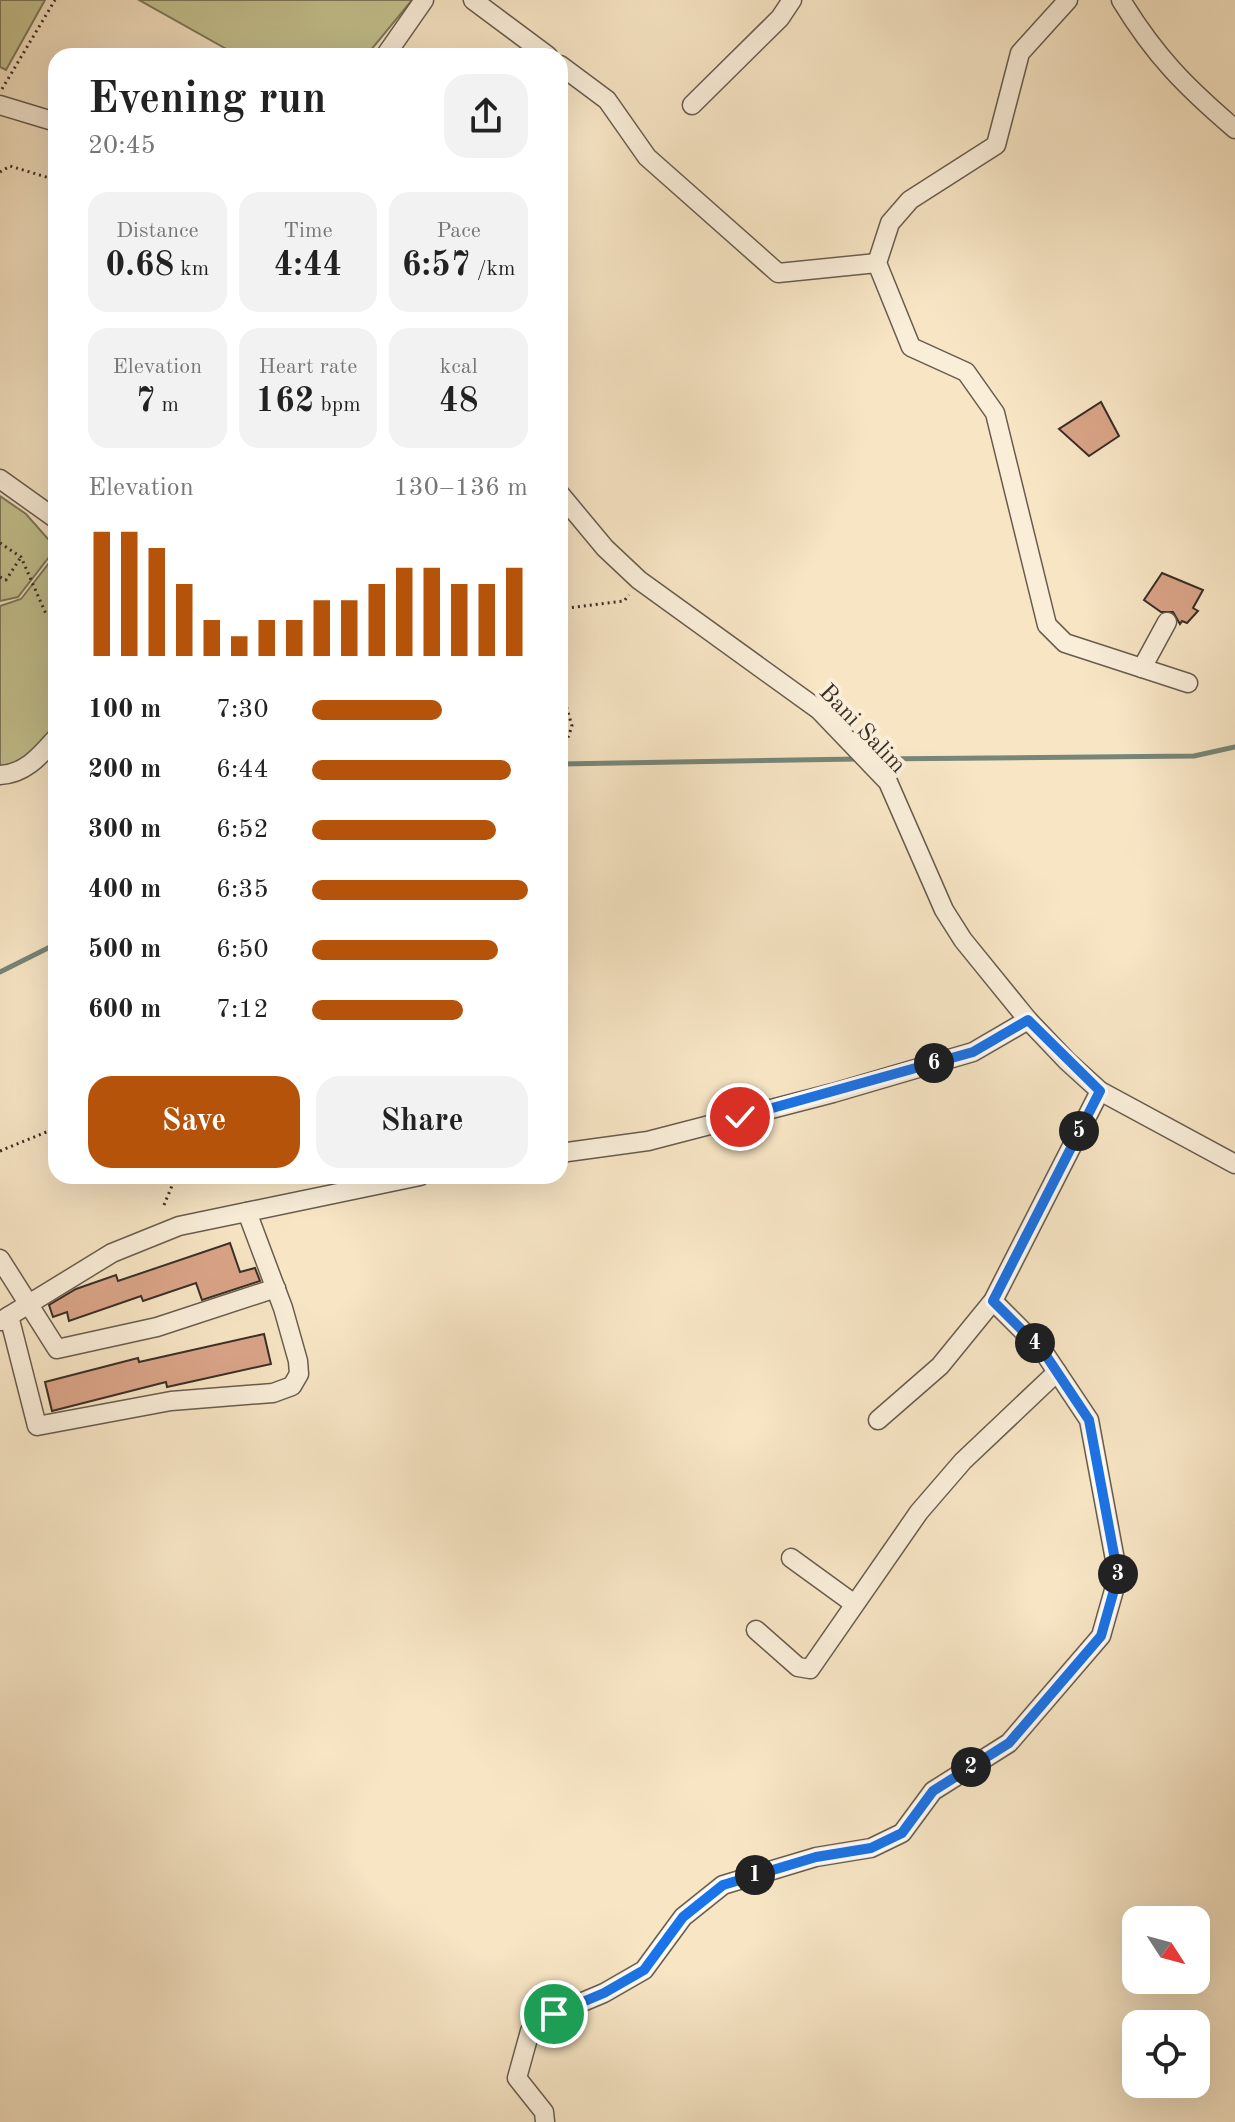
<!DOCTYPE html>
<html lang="en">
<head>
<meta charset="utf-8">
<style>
  :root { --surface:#fff; --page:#f2f2f2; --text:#222; --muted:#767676; --accent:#b45309 }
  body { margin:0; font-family:"Old Standard TT",serif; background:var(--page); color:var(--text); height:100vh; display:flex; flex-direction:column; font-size:30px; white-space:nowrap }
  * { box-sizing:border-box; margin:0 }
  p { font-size:26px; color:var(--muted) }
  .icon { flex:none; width:44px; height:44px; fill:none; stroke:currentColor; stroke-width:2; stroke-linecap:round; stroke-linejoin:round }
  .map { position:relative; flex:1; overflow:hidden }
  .sheet { position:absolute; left:48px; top:48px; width:520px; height:1136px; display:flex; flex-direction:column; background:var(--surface); border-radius:24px; box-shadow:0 8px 32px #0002 }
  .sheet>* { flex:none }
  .needle { width:52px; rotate:126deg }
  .controls { position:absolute; left:1122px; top:1906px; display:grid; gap:16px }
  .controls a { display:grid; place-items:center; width:88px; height:88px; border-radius:16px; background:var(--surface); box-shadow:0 8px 32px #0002; font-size:40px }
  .pin { position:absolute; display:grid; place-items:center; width:68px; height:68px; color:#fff; margin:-34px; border:4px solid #fff; border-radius:50%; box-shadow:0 2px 8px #0007 }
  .km { position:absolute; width:40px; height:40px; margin:-20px; border-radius:50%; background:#222; color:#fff; font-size:22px; line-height:40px; text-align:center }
  .round { display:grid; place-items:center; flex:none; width:84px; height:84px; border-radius:24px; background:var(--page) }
  .summary { display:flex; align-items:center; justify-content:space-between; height:136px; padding:0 40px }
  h1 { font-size:44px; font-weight:700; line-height:60px }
  .stats { display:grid; grid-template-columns:repeat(3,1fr); gap:12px; height:136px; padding:8px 40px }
  .stats div { display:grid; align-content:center; border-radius:20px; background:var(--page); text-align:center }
  .stats b { font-size:34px; font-weight:700 }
  .stats small { font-size:22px; font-weight:400 }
  .stats p { font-size:22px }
  .chart { height:224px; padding:16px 40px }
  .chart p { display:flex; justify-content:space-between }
  .chart svg { width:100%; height:144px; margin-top:8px; stroke:var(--accent); stroke-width:6 }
  .action { display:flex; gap:16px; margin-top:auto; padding:16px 40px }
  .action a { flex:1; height:92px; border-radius:24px; background:var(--accent); color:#fff; font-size:32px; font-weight:700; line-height:92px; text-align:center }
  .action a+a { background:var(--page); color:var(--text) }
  ul { padding:0 40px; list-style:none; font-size:26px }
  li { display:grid; grid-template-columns:128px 96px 1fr; align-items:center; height:60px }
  li i { height:20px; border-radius:10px; background:var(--accent) }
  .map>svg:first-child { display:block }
</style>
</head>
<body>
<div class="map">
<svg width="1235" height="2122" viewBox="0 0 1235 2122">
  <rect width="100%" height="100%" fill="#f7e5c4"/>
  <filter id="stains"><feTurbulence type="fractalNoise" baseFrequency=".0025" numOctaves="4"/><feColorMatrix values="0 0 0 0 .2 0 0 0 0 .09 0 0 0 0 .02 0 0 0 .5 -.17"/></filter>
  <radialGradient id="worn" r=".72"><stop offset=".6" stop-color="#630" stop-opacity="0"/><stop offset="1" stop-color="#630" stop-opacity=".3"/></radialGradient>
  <g fill="#c4c28f" stroke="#7e785a" stroke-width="2">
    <path d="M0 0H45L6 70 0 67Z"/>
    <path d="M139 0H412L366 56H239Z"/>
    <path d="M0 496 26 514 56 548 18 597 0 601Z"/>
    <path d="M56 554V729L22 760 0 768V606L21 599Z"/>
  </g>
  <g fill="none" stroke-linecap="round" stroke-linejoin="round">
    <g stroke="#768678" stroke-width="5">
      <path d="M873 759 1194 756 1235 747"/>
      <path d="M560 764 859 759"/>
      <path d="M0 972 56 944"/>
    </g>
  </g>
  <g fill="#daa488" stroke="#392e26" stroke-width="2">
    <path d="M1101 402 1119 436 1089 456 1059 429Z"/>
    <path d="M1162 573 1203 590 1193 608 1198 611 1187 623 1182 621 1180 624 1173 612H1161L1144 600Z"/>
    <path d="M230 1243 240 1272 255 1268 260 1281 202 1300 196 1283 143 1301 141 1296 69 1321 67 1312 53 1317 49 1305 76 1289 116 1275 118 1281Z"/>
    <path d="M264 1334 271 1364 167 1387 166 1382 52 1411 45 1382 138 1358 139 1362Z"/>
  </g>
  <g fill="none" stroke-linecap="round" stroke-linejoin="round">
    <defs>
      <g id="minor">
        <path d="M473 0 548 56"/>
        <path d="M1068 0 1020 53 996 145 910 200 890 223 877 263 911 347 966 372 995 413 1047 625 1065 643 1188 683"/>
        <path d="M1121 0C1155 56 1186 87 1235 129"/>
        <path d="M385 56 424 0"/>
        <path d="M560 65 607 100 647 157 778 273 877 263"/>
        <path d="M0 105 56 122"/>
        <path d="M692 105 780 18 792 0"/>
        <path d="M0 479 56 519"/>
        <path d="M560 494 605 548 639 580 819 710 888 782 944 910 963 940 1028 1020 1067 1061 1100 1091 1235 1164"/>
        <path d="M1142 668 1167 622"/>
        <path d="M0 775C25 774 40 756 56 738"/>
        <path d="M560 1153 648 1141 833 1093 973 1052 1028 1020"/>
        <path d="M0 1259 57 1349 157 1327 276 1288"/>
        <path d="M9 1316 37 1426 171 1401 273 1393 292 1386 299 1374 298 1361 283 1308 247 1212"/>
        <path d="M1 1321 112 1253 179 1226 420 1176"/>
        <path d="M878 1420 940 1366 993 1301 1100 1091"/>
        <path d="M791 1558 853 1603"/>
        <path d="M756 1630 798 1667 810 1669 919 1512 963 1461 1057 1372"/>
        <path d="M545 2122 544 2112 517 2078 530 2031 554 2014 604 1993 644 1970 683 1917 723 1885 816 1857 871 1848 902 1833 933 1791 1009 1743 1101 1636 1118 1576 1089 1420 1043 1351 993 1301"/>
      </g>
    </defs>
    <use href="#minor" stroke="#685c4e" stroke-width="21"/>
    <g stroke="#392e26" stroke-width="3" stroke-dasharray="2 4" stroke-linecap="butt">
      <path d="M2 89 55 0"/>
      <path d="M0 172 10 166 56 180"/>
      <path d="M0 543 21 557 46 614 56 616"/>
      <path d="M0 577 6 580 21 557"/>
      <path d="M560 609 624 601 629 595"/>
      <path d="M560 684 572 726 560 760"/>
      <path d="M0 1151 56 1128"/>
      <path d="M164 1205 176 1176"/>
    </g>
    <use href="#minor" stroke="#faeed9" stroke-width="18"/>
  </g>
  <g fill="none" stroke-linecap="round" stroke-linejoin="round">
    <defs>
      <path id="route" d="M554 2014 604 1993 644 1970 683 1917 723 1885 816 1857 871 1848 902 1833 933 1791 1009 1743 1101 1636 1118 1576 1089 1420 1043 1351 993 1301 1100 1091 1028 1020 973 1052 740 1117"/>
    </defs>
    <use href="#route" stroke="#fff" stroke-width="16"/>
    <use href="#route" stroke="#1a73e8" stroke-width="10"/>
  </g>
  <g text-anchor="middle" stroke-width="8" stroke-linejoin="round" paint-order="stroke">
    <g font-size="24" fill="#392e26" stroke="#faeed9">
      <text transform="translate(863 728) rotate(46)" y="8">Bani Salim</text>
    </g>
  </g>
  <rect width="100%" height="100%" filter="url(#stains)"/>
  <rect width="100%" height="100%" fill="url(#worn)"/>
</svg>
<div class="controls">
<a><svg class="needle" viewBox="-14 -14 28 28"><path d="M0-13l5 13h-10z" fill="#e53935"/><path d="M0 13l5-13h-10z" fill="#767676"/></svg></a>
<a><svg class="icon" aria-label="locate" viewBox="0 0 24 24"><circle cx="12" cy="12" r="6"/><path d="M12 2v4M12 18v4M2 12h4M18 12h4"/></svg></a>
</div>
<div class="pin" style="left:554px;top:2014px;background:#1e9e55"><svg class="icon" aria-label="arrive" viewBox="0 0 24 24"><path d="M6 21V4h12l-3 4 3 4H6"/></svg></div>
<div class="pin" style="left:740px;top:1117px;background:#d93025"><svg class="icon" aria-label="check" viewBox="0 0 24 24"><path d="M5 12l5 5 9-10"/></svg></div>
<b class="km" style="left:755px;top:1875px">1</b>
<b class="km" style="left:971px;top:1767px">2</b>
<b class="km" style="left:1118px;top:1574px">3</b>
<b class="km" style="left:1035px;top:1343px">4</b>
<b class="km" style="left:1079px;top:1131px">5</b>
<b class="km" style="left:934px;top:1063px">6</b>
<section class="sheet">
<div class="summary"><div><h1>Evening run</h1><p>20:45</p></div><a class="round"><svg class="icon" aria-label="share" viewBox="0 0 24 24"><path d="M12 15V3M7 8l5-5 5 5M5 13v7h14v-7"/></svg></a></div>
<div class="stats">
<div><p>Distance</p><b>0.68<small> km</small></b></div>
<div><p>Time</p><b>4:44</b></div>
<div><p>Pace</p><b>6:57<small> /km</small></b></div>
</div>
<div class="stats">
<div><p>Elevation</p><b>7<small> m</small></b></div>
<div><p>Heart rate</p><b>162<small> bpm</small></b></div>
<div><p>kcal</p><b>48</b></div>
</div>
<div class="chart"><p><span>Elevation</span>130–136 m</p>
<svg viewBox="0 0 160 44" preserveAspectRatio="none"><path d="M5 44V6M15 44V6M25 44V11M35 44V22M45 44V33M55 44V38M65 44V33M75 44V33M85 44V27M95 44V27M105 44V22M115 44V17M125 44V17M135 44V22M145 44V22M155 44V17"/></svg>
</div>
<ul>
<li><b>100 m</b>7:30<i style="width:60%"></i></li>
<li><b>200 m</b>6:44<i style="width:92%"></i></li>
<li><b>300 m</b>6:52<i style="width:85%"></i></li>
<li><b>400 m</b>6:35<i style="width:100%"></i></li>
<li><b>500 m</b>6:50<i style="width:86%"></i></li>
<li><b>600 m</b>7:12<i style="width:70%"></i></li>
</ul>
<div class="action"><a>Save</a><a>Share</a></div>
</section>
</div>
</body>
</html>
